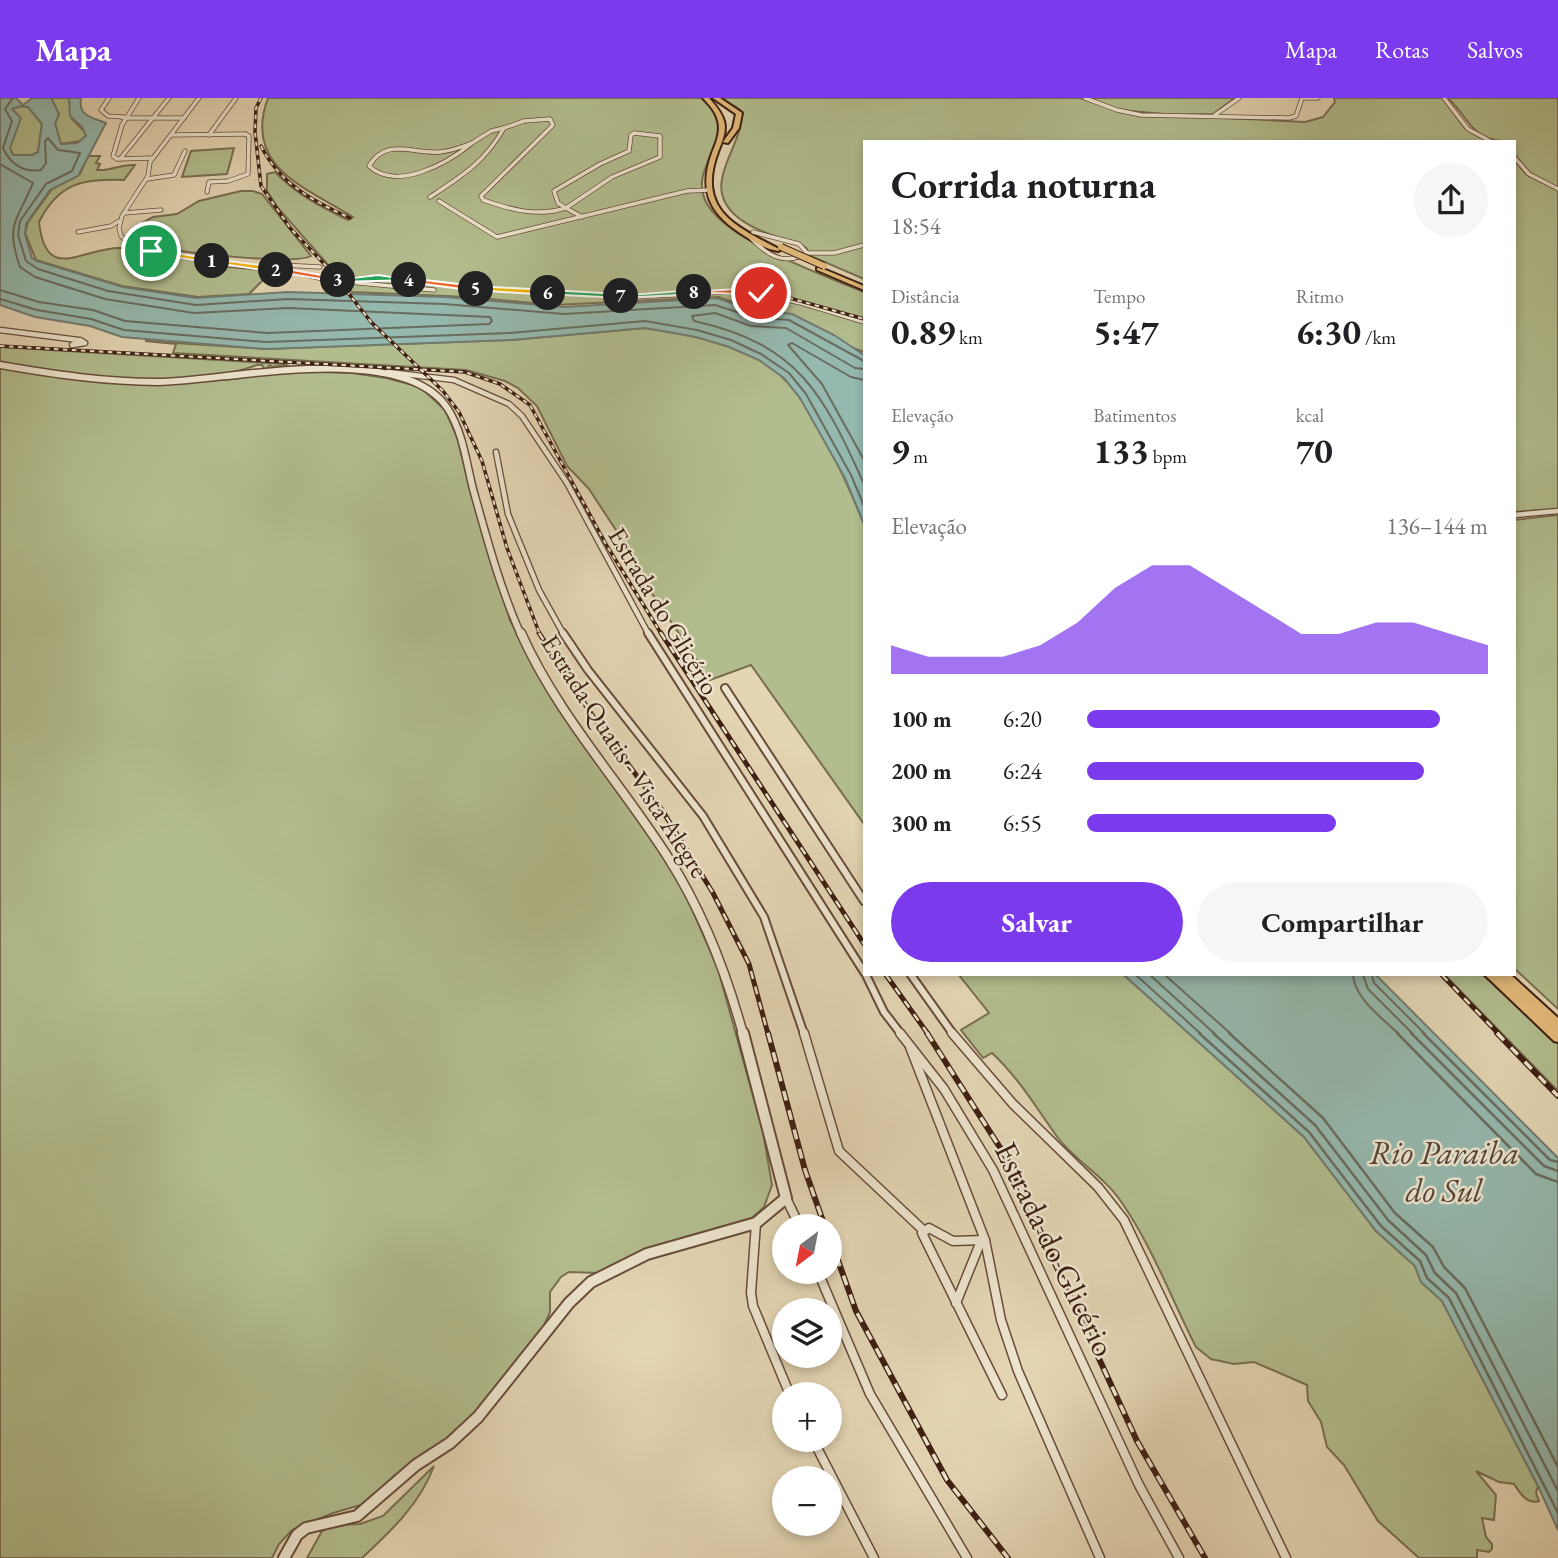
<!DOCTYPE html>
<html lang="pt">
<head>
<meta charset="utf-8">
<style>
  :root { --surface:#fff; --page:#f6f6f6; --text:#202124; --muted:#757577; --accent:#7c3aed }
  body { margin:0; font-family:"EB Garamond",serif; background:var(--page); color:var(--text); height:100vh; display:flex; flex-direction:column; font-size:26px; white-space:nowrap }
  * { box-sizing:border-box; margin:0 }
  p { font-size:23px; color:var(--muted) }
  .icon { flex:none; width:38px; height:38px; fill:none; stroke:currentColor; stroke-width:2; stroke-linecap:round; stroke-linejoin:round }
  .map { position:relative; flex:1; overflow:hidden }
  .drawer { position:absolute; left:863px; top:42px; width:653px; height:836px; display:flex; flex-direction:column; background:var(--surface); border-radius:0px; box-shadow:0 4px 10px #0003 }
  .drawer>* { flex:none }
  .needle { width:46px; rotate:212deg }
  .controls { position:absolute; left:772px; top:1116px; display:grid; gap:14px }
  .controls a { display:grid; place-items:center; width:70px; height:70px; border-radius:50%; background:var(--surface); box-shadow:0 4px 10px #0003; font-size:35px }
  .pin { position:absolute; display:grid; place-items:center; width:60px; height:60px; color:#fff; margin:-30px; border:4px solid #fff; border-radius:50%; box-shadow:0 2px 7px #0007 }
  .km { position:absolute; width:35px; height:35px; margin:-18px; border-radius:50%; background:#222; color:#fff; font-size:19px; line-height:35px; text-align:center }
  .round { display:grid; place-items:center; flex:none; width:74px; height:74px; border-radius:37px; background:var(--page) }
  .head { display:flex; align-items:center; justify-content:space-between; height:119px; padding:0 28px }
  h1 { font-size:38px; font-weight:700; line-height:52px }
  .figures { display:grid; grid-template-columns:repeat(3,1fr); gap:10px; height:119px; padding:7px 28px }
  .figures div { display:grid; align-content:center }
  .figures b { font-size:35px; font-weight:700 }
  .figures small { font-size:19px; font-weight:400 }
  .figures p { font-size:19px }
  .chart { height:196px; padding:14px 28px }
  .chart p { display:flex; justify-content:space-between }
  .chart svg { width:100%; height:126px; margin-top:7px; fill:var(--accent); opacity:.7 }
  .button { display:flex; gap:14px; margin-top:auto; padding:14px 28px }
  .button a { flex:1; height:80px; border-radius:42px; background:var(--accent); color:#fff; font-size:28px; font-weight:700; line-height:80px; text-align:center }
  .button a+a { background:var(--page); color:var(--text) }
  ul { padding:0 28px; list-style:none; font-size:23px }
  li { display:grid; grid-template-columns:112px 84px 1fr; align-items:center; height:52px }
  li i { height:18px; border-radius:9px; background:var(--accent) }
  header { display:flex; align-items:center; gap:42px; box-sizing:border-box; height:98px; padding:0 35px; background:var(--accent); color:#fff }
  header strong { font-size:33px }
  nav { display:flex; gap:38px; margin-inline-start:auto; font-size:24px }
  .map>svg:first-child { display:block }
</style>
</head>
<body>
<header>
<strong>Mapa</strong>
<nav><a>Mapa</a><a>Rotas</a><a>Salvos</a></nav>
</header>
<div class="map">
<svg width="1558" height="1460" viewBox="0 0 1558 1460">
  <rect width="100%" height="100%" fill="#e4d5b3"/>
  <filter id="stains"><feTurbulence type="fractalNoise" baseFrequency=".00286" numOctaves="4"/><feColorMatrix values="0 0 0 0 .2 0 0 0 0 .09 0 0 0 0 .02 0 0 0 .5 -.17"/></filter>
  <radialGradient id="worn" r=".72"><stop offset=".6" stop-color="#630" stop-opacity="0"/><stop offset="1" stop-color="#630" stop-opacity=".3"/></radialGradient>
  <g fill="#b2bd8e" stroke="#786e50" stroke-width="2">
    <path d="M51 0H69L72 21 87 36 81 43 60 46 55 25 59 16Z"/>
    <path d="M268 0H701C747 38 688 63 705 102 722 141 825 178 864 194V254L719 199 554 207 468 199 352 194 278 110 267 93V76L275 74C296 96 321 109 348 122L353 119C307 90 242 69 268 0Z"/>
    <path d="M717 0H1080L1125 15 1305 24 1323 19 1335 4 1334 0H1442L1465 30 1490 44H864V181L806 156 807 151 802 147C773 138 714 123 722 81 725 63 736 47 740 29 741 25 743 17 741 13 737 8 723 3 717 0Z"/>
    <path d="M1088 0H1235L1213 16 1175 17 1120 12Z"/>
    <path d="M1448 0H1558V90L1530 75 1514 56V44C1471 44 1473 25 1448 0Z"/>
    <path d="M21 8 28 9 42 26 38 54 32 57H13L9 50 18 17 11 11Z"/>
    <path d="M234 50 227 76 182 79 191 53Z"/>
    <path d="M88 58H100L96 65 100 66 97 72C112 73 120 66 135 67L124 82C83 81 59 84 39 124 46 189 85 147 123 150L230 169 272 173 249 196 198 199 122 188 36 162 25 135 28 124 52 91 80 76Z"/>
    <path d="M1514 62 1527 77 1558 92V411L1514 414Z"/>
    <path d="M241 93H253L262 96 311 158C295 167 181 155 160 149 151 146 144 142 138 134L144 124 153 119 177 116 199 103Z"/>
    <path d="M645 230C691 237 750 246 784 281 815 311 847 385 864 426V726L751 567 710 582 647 488 631 455 589 391 567 368 537 308 518 290 505 283 466 272 173 255 176 246 145 243 266 251 511 242Z"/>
    <path d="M0 249 285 266 287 267 272 269 270 267 265 272 262 267H257C180 295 79 278 0 264Z"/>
    <path d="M0 270 103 284 177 285 234 281 283 273 352 275 386 280 420 289 445 312 457 339 471 396 510 522 529 559 653 741 685 795 718 871 763 1034 772 1087 764 1109 752 1120 651 1149 598 1175 569 1174 561 1179 550 1194V1214L543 1230 471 1323 364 1406 333 1415 292 1432 279 1446 272 1460H0Z"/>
    <path d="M1558 417V911L1514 870V422Z"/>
    <path d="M959 877H1124L1304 1039 1376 1133 1415 1168 1421 1184 1442 1203 1538 1388 1536 1395 1539 1403C1527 1407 1520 1395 1514 1386L1499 1384 1476 1373 1496 1397 1494 1422 1482 1420 1486 1439 1492 1446V1451L1489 1454 1477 1452V1460H1419L1378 1423 1344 1367 1327 1349 1321 1324 1308 1303 1307 1287 1254 1264 1234 1266 1211 1261 1196 1249C1172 1202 1152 1148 1122 1105 1105 1079 1077 1064 1058 1040 1037 1011 1019 980 992 955L983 960 961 932 989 915Z"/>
    <path d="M1445 877H1483L1558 945V993Z"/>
    <path d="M434 1368C420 1406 391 1433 362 1460H307L322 1433 333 1427 360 1426 383 1418Z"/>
  </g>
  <g fill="#95b9ae" stroke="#727b70" stroke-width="2" fill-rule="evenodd">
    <path d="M0 0H16L23 7 32 0H51L59 16 55 25 61 46 77 45 86 38 82 29 70 18 69 0H81C78 19 92 19 106 25L78 78 50 92 26 126 25 136 32 160 37 163 123 189 196 200 288 194 445 199 564 209 716 200 754 212 792 216 834 237 864 257V426L845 380 800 300 784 280 759 262 729 249 696 239 645 230 511 242 266 251 122 239 90 228 35 219 0 207ZM21 8 28 9 42 26 38 54 32 57H13L10 50 21 20 12 11Z"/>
    <path d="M1124 877H1376L1558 1060V1432L1538 1388 1442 1203 1421 1184 1415 1168 1376 1133 1304 1039Z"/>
  </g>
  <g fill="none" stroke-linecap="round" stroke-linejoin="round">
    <g stroke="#6a6c60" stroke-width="2">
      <path d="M13 0 5 11 12 23 3 50C10 66 24 75 41 72L46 65 45 43 48 40 58 52 80 55 72 73 46 86 20 123 18 137 26 163 38 171 108 193 196 207 288 201 444 206 564 216 715 207 753 219 789 222 864 263"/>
      <path d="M0 66 33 85C17 124 5 125 20 169L35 179 105 201 194 215 288 210 490 219 492 223 489 226 267 235 125 223 93 212 39 204 0 192"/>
      <path d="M0 201 37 212 91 221 124 232 266 244 510 235 645 223 697 232 731 242 761 256 789 275 806 296 851 377 864 408"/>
      <path d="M864 271 855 270 786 230 751 228 715 215 692 218 694 223C798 246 823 295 864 386"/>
      <path d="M864 282 851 279 792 245 788 247 822 286 864 362"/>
      <path d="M1136 877 1201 936"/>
      <path d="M1150 877 1215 936"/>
      <path d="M1165 877 1231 936"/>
      <path d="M1353 877C1355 901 1382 920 1399 936"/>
      <path d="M1363 877 1368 891 1413 936"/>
      <path d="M1372 877 1374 885 1425 936"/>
    </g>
    <g stroke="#6a6c60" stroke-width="2.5">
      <path d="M1199 935 1309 1034 1381 1128 1420 1163 1427 1180 1449 1200 1558 1415"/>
      <path d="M1213 935 1315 1027 1388 1122 1426 1157 1435 1175 1456 1195 1558 1393"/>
      <path d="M1229 935 1323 1020 1395 1115 1433 1149 1444 1169 1465 1190 1558 1369"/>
      <path d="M1397 935 1536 1076 1558 1084"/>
      <path d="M1411 935 1544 1068 1558 1073"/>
      <path d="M1423 935 1550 1062 1558 1064"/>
    </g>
    <defs>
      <g id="minor-far3">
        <path d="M109 0 101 12 108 18 124 19"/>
        <path d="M139 0 122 27 113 58 117 61 153 60"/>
        <path d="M199 0 150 64 148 78 122 118 119 130 121 138 132 148 230 167 286 172 331 183 378 179 473 190 634 199 745 193 801 205 864 224"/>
        <path d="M1085 0 1117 12 1141 17 1289 20 1296 18 1302 0"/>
        <path d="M1302 0H1318"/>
        <path d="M1444 0 1468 31 1492 44"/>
        <path d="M1215 17 1239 0"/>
        <path d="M123 20H184"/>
        <path d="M634 35 660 38V59L612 79 566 110 558 105 554 93 600 66 629 53 631 37Z"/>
        <path d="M171 37 246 36"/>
        <path d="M209 37 236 0"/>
        <path d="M472 45C448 65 397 94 369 68 386 39 412 56 440 54 451 53 462 49 472 45Z"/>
        <path d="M472 45 491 33 504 30"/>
        <path d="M1514 59 1529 76 1558 91"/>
        <path d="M120 61 169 0"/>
        <path d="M147 81 174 77 185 53"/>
        <path d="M207 94 209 84 228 83 248 76 249 38 245 36"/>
        <path d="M430 99C462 78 485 64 504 30L524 23 550 21 553 27 481 98 483 102C512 112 537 119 566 110"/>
        <path d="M439 103 497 139 687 93 709 92"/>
        <path d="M566 110 582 119"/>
        <path d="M124 115 161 112"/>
        <path d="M78 134 111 128 119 123"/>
        <path d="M749 138C766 156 783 169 807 155L799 146 753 134"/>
        <path d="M807 155H834L864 147"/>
        <path d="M263 166 320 169"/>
        <path d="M349 184 434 192"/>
        <path d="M0 232 5 233"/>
      </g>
      <g id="minor-far2">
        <path d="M0 232 78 242"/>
        <path d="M80 242 85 245 72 247Z"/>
        <path d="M388 274 454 282 509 306 522 318 567 385 649 537"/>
        <path d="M496 354 508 416 539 492 564 537"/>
        <path d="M1514 417 1558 413"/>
      </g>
      <g id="minor-far1">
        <path d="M563 535 588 572 703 718 764 819 804 936"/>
        <path d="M648 535 864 874"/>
        <path d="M725 590 864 803"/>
        <path d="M866 877 884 914 901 936"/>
        <path d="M911 877 953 936"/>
      </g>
      <g id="minor">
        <path d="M804 935 839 1053 923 1132"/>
        <path d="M900 935 944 991 993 1072 1139 1387 1179 1460"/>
        <path d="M952 935 1013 1006 1098 1089 1124 1122 1286 1460"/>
        <path d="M910 949 985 1142 953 1143 929 1130 922 1135 1002 1297"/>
        <path d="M786 1100 800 1129"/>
        <path d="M756 1125 751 1195 753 1208 790 1297"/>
        <path d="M985 1142 1001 1222 1018 1273 1100 1460"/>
        <path d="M818 1174 870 1296 967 1460"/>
        <path d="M956 1205 981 1143"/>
        <path d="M813 1342 874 1460"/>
      </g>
      <path id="tertiary-far2" d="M0 267C52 276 105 284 158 284 228 283 403 241 448 311 463 335 466 363 473 391 487 441 500 490 521 537"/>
      <path id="tertiary-far1" d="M521 535C558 618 621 685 669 761 704 816 726 874 743 936"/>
      <path id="tertiary" d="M284 1460 297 1437 306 1430 357 1418 416 1367 450 1345 478 1319 569 1205 591 1184 647 1156 756 1125 786 1100 743 935"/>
      <g id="motorway">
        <path d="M703 0H709C715 7 721 13 724 23 727 33 722 44 718 54 709 78 708 101 728 120 742 133 762 142 779 151V153C766 152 751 142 740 135 708 114 699 91 712 55 716 45 721 34 718 23 716 13 709 7 703 0Z"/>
        <path d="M713 0H720L742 15 739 30 728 45 723 44 733 30 736 16Z"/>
        <path d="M817 170H821L864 188V192L817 172Z"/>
        <path d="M1485 877H1511L1558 920V944L1554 943Z"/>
      </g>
    </defs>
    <use href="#minor-far3" stroke="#684c3a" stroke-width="5"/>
    <use href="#minor-far2" stroke="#684c3a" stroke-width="7"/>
    <use href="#minor-far1" stroke="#684c3a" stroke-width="10"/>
    <use href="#minor" stroke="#684c3a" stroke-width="11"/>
    <use href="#tertiary-far2" stroke="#684c3a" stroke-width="9"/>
    <use href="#tertiary-far1" stroke="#684c3a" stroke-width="11"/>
    <use href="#tertiary" stroke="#684c3a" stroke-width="14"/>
    <use href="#motorway" stroke="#3e1f12" stroke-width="4"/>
    <use href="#minor-far3" stroke="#ede4ce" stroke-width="3.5"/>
    <use href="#minor-far2" stroke="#ede4ce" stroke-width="4.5"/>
    <use href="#minor-far1" stroke="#ede4ce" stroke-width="6"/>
    <use href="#minor" stroke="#ede4ce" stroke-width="8"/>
    <use href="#tertiary-far2" stroke="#ede4ce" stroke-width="6"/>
    <use href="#tertiary-far1" stroke="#ede4ce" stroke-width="8"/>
    <use href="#tertiary" stroke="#ede4ce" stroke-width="10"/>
    <use href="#motorway" fill="#e2ba7a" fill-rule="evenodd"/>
    <defs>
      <g id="rail-far2">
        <path d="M261 0 256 10 255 34 261 88 291 131 330 172 371 224 443 293 459 314 482 363 507 450 540 537"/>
        <path d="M261 48C280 86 313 103 350 120"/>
        <path d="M754 190 864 221"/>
        <path d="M0 248 465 274 500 286 530 307 607 448 662 537"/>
      </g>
      <g id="rail-far1">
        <path d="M539 535 594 620 662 712 713 795 749 866 768 936"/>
        <path d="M661 535 864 846"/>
        <path d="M886 877 928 936"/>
        <path d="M1442 877 1499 936"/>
      </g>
      <g id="rail">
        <path d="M768 935 805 1072 825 1129"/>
        <path d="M927 935 1006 1059 1137 1343 1205 1460"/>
        <path d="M1497 935 1558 998"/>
        <path d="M830 1140 856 1213 947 1382 1008 1460"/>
      </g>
    </defs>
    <use href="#rail-far2" stroke="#3e1f12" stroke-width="3.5"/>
    <use href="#rail-far1" stroke="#3e1f12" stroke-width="5"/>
    <use href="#rail" stroke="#3e1f12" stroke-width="6"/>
    <use href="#rail-far2" stroke="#ede4ce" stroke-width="2" stroke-dasharray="4.5" stroke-linecap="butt"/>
    <use href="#rail-far1" stroke="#ede4ce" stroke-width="2.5" stroke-dasharray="8" stroke-linecap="butt"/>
    <use href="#rail" stroke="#ede4ce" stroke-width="3.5" stroke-dasharray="10" stroke-linecap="butt"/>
    <defs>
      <path id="motorway-bridge" d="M781 149 824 168"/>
    </defs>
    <use href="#motorway-bridge" stroke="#3e1f12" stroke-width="8" stroke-linecap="butt"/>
    <use href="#motorway-bridge" stroke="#e2ba7a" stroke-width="6"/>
  </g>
  <path fill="#f5b400" stroke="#fff" stroke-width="2" d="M151 151 212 161 216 163 212 165 149 155Z"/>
  <path fill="#f5b400" stroke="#fff" stroke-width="2" d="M212 161 276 169 279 172 276 174 210 164Z"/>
  <path fill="#f0652b" stroke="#fff" stroke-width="2" d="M276 169 338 180 341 182 338 184 273 173Z"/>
  <path fill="#22a559" stroke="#fff" stroke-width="2" d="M378 177 413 182 338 184 334 182Z"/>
  <path fill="#f0652b" stroke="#fff" stroke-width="2" d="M407 180 476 188 480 191 476 193 409 184Z"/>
  <path fill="#f5b400" stroke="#fff" stroke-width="2" d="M476 188 548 192 552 195 548 197 474 192Z"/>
  <path fill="#22a559" stroke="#fff" stroke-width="2" d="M548 192 621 196 624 198 621 200 545 196Z"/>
  <path fill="#22a559" stroke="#fff" stroke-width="2" d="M694 192 696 196 621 200 617 198Z"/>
  <path fill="#f0652b" stroke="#fff" stroke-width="2" d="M736 191 764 195 761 197 690 194Z"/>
  <g text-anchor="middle" stroke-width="5" stroke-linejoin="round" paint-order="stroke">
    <g font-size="26" fill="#3e1f12" stroke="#ede4ce">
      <text transform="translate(664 513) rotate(59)" y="9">Estrada do Glicério</text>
      <text transform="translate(625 658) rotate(57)" y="9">Estrada Quatis - Vista Alegre</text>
    </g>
    <g font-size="32" fill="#3e1f12" stroke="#ede4ce">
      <text transform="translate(1055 1151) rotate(64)" y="11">Estrada do Glicério</text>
    </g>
    <g font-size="33" font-style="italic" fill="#544639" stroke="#ede4ce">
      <text x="1444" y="1066">Rio Paraiba<tspan x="1444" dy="38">do Sul</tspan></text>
    </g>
  </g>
  <rect width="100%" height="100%" filter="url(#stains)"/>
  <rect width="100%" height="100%" fill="url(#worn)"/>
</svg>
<div class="controls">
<a><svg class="needle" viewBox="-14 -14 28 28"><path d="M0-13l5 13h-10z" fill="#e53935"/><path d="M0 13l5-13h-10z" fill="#757577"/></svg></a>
<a><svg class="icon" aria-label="layers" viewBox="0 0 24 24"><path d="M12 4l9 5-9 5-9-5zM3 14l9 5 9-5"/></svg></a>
<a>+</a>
<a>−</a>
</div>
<div class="pin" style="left:151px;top:153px;background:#1e9e55"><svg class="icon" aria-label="arrive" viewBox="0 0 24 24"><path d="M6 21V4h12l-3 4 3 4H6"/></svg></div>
<div class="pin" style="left:761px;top:195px;background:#d93025"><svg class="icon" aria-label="check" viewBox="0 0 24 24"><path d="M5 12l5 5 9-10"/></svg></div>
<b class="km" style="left:212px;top:163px">1</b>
<b class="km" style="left:276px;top:172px">2</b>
<b class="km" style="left:338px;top:182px">3</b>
<b class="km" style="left:409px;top:182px">4</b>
<b class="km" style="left:476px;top:191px">5</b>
<b class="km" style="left:548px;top:195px">6</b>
<b class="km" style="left:621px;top:198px">7</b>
<b class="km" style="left:694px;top:194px">8</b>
<section class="drawer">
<div class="head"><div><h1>Corrida noturna</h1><p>18:54</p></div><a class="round"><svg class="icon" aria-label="share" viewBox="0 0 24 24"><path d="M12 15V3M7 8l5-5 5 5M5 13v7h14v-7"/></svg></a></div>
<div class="figures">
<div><p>Distância</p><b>0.89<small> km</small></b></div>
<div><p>Tempo</p><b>5:47</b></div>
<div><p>Ritmo</p><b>6:30<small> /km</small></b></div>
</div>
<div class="figures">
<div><p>Elevação</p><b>9<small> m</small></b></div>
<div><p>Batimentos</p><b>133<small> bpm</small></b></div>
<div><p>kcal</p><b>70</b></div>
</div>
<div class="chart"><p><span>Elevação</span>136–144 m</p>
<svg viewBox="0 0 160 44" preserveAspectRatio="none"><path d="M0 44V34L10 38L20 38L30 38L40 34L50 26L60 14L70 6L80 6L90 14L100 22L110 30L120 30L130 26L140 26L150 30L160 34V44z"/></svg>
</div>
<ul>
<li><b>100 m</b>6:20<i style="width:88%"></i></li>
<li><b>200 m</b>6:24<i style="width:84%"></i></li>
<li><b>300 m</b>6:55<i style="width:62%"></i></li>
</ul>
<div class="button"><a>Salvar</a><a>Compartilhar</a></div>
</section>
</div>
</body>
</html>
